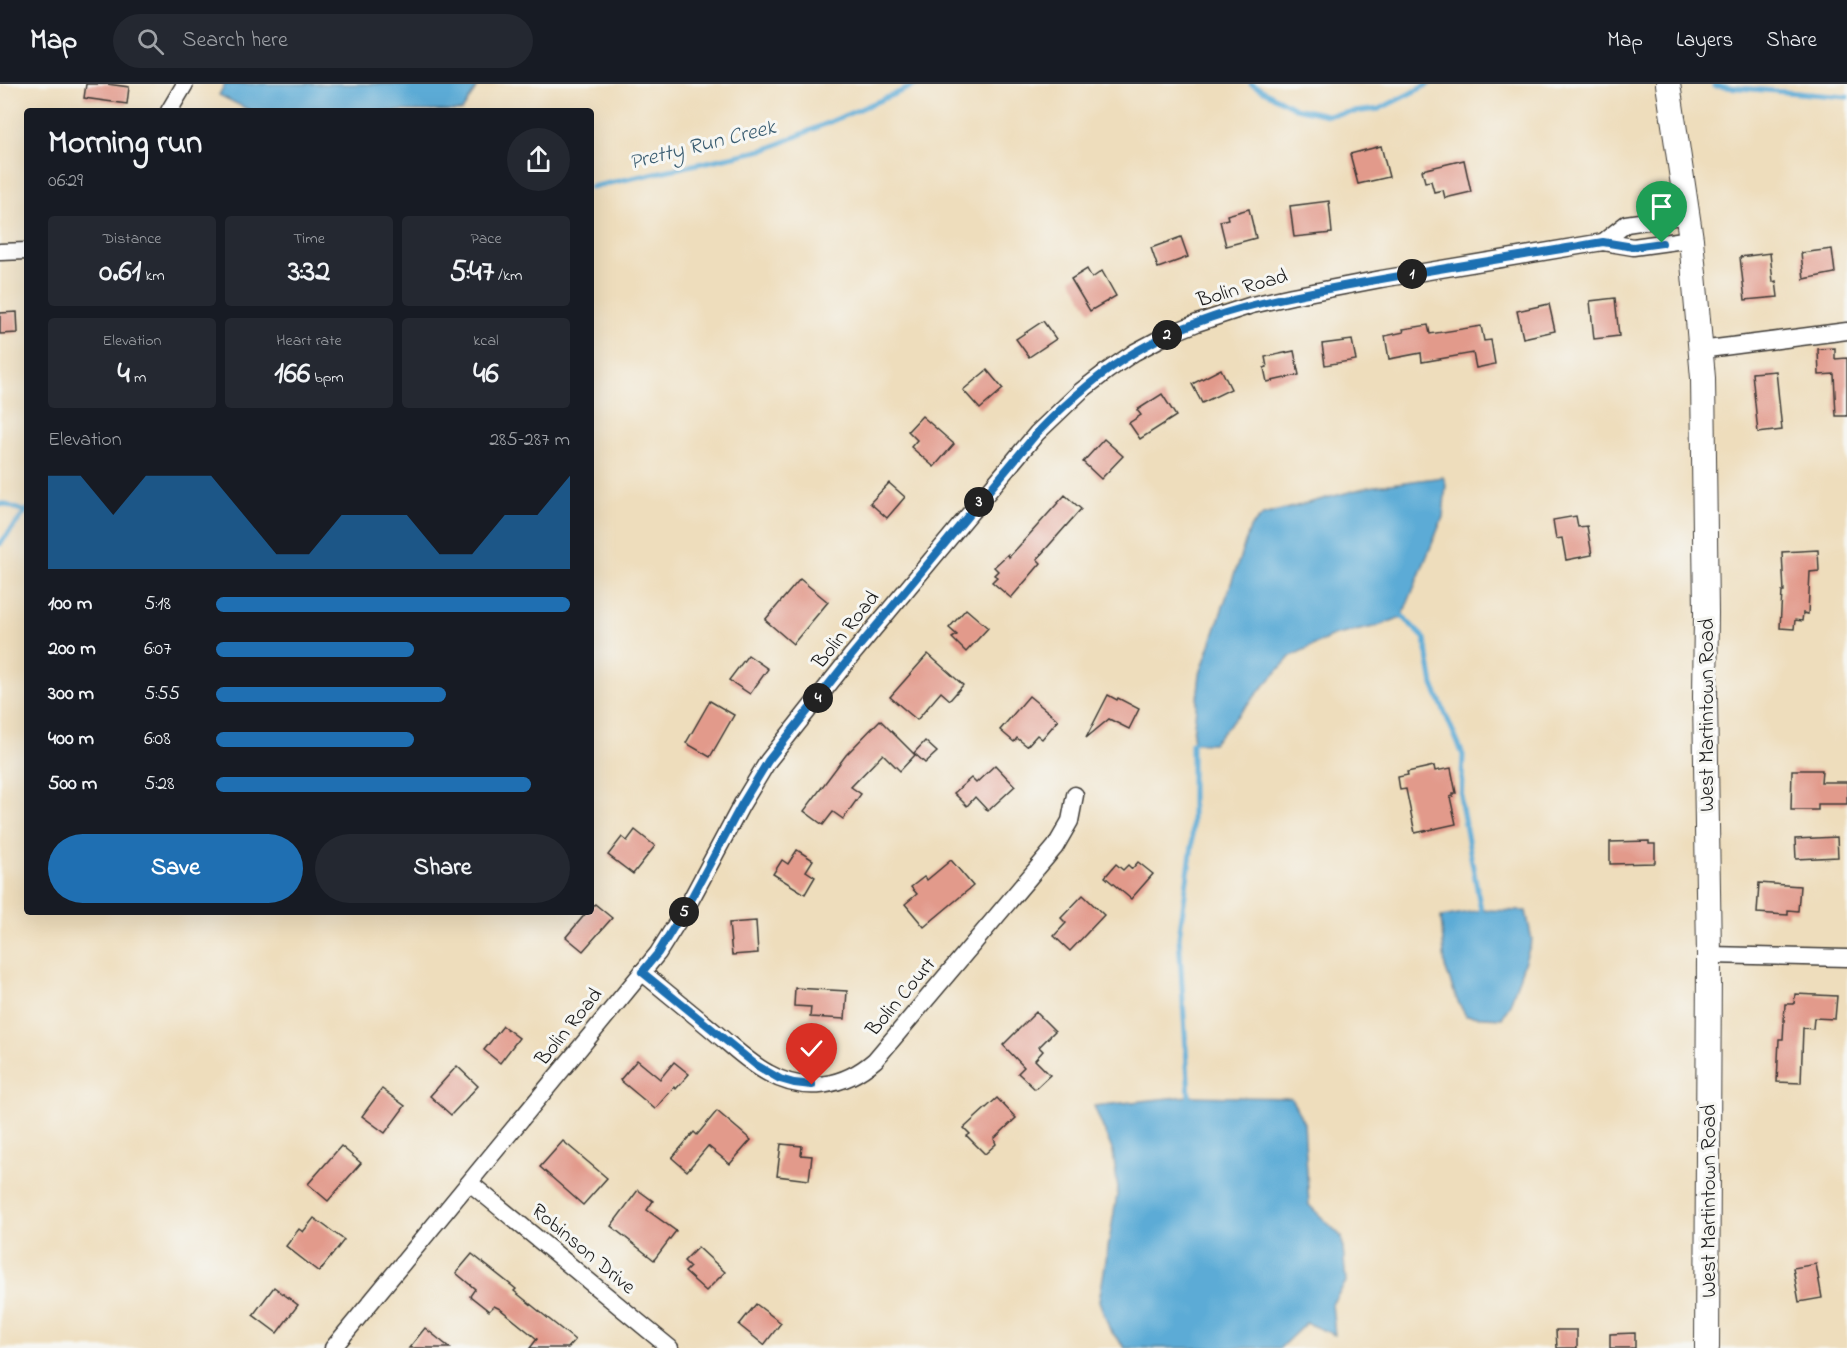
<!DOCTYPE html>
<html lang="en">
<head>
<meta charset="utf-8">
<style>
  :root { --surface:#171b24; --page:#242831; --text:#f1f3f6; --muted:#9ea1a6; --line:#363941; --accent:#1f6fb2 }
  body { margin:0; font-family:"Indie Flower",sans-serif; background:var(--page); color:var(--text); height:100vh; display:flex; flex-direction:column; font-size:22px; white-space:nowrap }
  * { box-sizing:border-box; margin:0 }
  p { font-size:20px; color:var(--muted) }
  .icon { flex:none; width:33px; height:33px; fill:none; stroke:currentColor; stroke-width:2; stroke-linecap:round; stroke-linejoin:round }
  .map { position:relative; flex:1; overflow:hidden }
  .panel { position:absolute; left:24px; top:24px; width:570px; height:807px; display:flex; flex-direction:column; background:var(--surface); border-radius:6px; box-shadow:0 6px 24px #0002 }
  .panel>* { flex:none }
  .pin { position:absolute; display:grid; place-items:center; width:51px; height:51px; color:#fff; margin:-62px -26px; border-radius:50% 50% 50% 0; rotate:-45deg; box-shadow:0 0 6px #0007 }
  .pin .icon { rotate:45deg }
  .km { position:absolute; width:30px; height:30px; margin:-15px; border-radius:50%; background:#222; color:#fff; font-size:16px; line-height:30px; text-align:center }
  .round { display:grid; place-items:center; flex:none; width:63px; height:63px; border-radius:32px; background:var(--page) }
  .head { display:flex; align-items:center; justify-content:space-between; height:102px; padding:0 24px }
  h1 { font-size:33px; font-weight:700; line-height:45px }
  .figures { display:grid; grid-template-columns:repeat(3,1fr); gap:9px; height:102px; padding:6px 24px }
  .figures div { display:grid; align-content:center; border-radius:6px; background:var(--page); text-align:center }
  .figures b { font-size:30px; font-weight:700 }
  .figures small { font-size:16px; font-weight:400 }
  .figures p { font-size:16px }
  .chart { height:168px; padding:12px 24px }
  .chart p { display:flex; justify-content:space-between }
  .chart svg { width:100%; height:108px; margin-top:6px; fill:var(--accent); opacity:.7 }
  .primary-button { display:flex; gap:12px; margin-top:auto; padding:12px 24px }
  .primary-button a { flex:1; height:69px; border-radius:36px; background:var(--accent); color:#fff; font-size:24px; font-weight:700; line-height:69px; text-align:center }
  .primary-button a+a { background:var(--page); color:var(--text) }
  ul { padding:0 24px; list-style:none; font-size:20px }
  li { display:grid; grid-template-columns:96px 72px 1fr; align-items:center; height:45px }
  li i { height:15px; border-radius:8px; background:var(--accent) }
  header { display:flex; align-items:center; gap:36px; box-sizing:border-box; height:84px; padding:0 30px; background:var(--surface); border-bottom:2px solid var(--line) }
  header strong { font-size:28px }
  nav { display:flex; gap:33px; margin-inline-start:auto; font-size:21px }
  .search { width:420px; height:54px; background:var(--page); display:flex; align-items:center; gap:15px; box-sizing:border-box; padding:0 21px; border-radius:33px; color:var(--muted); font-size:22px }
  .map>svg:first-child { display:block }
</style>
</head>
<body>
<header>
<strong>Map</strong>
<div class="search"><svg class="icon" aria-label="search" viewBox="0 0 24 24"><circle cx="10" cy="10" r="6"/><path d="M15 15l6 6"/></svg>Search here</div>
<nav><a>Map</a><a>Layers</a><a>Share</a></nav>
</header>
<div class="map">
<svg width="1847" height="1264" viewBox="0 0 1847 1264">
  <rect width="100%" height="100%" fill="#f6f6f2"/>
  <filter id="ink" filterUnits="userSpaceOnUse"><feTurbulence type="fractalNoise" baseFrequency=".0167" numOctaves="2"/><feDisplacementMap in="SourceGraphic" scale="12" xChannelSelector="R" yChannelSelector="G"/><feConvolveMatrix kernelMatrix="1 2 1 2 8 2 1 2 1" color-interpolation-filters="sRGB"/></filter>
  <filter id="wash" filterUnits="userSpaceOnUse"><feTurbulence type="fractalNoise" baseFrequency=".008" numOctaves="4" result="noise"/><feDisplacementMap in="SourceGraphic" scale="24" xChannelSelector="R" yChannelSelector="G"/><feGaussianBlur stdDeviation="1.35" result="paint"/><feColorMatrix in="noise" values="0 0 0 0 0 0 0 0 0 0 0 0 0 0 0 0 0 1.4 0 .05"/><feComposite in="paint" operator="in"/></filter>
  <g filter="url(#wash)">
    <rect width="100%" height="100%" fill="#eeddbc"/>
    <g fill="#5cabd6" stroke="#3c6479" stroke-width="1.5">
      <path d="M225 0H479L462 27H251L219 11Z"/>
      <path d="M1443 393 1446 400 1443 433 1402 533 1378 542 1333 552 1291 572 1213 659H1192L1200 590 1250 444 1263 431 1368 403Z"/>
      <path d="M1481 826 1526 827 1532 856 1510 920 1502 934 1466 932 1457 916 1445 883 1441 833Z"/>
      <path d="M1189 1012 1291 1014 1304 1039 1309 1121 1342 1153 1346 1198 1332 1220 1335 1251 1306 1239 1280 1264H1125L1110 1246 1099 1217 1118 1105 1113 1068 1094 1022Z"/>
    </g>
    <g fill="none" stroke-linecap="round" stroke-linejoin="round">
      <g stroke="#5cabd6" stroke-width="5">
        <path d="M1251 0 1295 24 1327 31 1379 25 1429 0"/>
        <path d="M1714 2 1847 13"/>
        <path d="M591 103 767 65 918 0"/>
        <path d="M0 420H4L26 428"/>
        <path d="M0 460 27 426"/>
        <path d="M1398 528 1425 555 1433 601 1463 671 1461 719 1481 826"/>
        <path d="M1189 1012 1179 853 1192 761V659L1196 656"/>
      </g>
    </g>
    <g id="blocks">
      <g fill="#e29a8b">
        <path d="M86 0H107L129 3 127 20 84 14Z"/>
        <path d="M1381 62 1389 93 1358 100 1350 70Z"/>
        <path d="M1464 76 1471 108 1445 114 1443 106 1434 108 1431 97 1425 98 1422 86Z"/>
        <path d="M1329 117 1332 149 1294 153 1290 122Z"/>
        <path d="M1249 125 1256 154 1226 162 1220 137 1228 135 1227 131Z"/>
        <path d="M1181 153 1188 173 1158 184 1151 164Z"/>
        <path d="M1832 165 1835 189 1804 195 1801 169Z"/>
        <path d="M1770 169 1773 198 1776 197 1778 213 1745 216 1740 173Z"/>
        <path d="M1087 185 1092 194 1102 187 1116 212 1090 227 1071 195Z"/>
        <path d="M1615 214 1619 252 1594 255 1590 217Z"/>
        <path d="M1549 220 1555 247 1523 254 1517 227Z"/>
        <path d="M17 228 18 249 0 250V229Z"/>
        <path d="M1043 237 1056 255 1029 273 1016 255Z"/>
        <path d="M1428 241 1430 250 1481 242 1484 257 1491 256 1495 280 1476 284 1473 269 1422 278 1421 269 1389 275 1385 252 1404 248 1403 245Z"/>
        <path d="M1352 256 1356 276 1325 281 1322 260Z"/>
        <path d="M1835 264V275L1847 274V332H1836L1834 290 1819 291 1818 265Z"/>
        <path d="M1294 267 1299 291 1267 298 1264 284 1267 283 1265 273Z"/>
        <path d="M1221 285 1231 305 1202 319 1192 300Z"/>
        <path d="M987 286 1003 305 980 325 963 306Z"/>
        <path d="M1776 287 1782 346 1758 349 1752 289Z"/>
        <path d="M1162 310 1176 332 1140 355 1129 339 1141 331 1137 326Z"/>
        <path d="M922 332 954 360 934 383 911 363 917 356 908 347Z"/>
        <path d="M1104 355 1123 372 1101 395 1083 378Z"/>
        <path d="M889 399 905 413 887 434 870 419Z"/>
        <path d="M1065 411 1081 425 1037 475 1041 479 1011 514 992 498 997 493 994 491 998 487 994 483 1008 470 1009 473 1020 461Z"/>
        <path d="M1576 432 1578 443 1587 442 1592 471 1566 476 1562 454 1556 455 1553 436Z"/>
        <path d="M1818 466 1819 487 1810 488 1808 530 1803 529 1802 537 1795 536 1794 545 1780 544 1782 508H1784L1782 468Z"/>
        <path d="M800 495 828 518 793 560 765 536Z"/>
        <path d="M966 525 988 544 966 568 952 554 957 551 949 544Z"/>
        <path d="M928 570 963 601 950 616 941 608 917 636 890 613Z"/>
        <path d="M748 571 768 585 750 610 729 596Z"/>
        <path d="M1108 611 1117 616 1118 614 1139 625 1129 645 1109 635 1086 654Z"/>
        <path d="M1029 612 1058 636 1042 655 1037 651 1027 662 1017 654 1014 658 1000 646Z"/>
        <path d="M710 617 734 631 710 673 686 659Z"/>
        <path d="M880 636 915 671 900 687 883 670 851 703 861 710 843 735 833 728 823 741 804 727 846 671Z"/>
        <path d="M925 657 937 668 925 679 914 669Z"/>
        <path d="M995 681 1015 702 988 727 975 713 967 722 954 709 971 694 976 699Z"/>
        <path d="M1434 682 1435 687 1451 684 1456 709H1453V712L1450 713 1456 740 1415 749 1406 705 1400 706 1398 693 1408 691 1407 688Z"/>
        <path d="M1792 686H1822L1821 698H1847V720H1818V726H1791Z"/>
        <path d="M635 746 655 762 633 790 608 771 622 753 627 757Z"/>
        <path d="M1837 753 1838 773 1796 775 1795 755Z"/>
        <path d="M1649 757V760H1655V779L1610 780V758Z"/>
        <path d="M797 766 813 776 806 787 815 793 805 810 773 790 782 776 788 780Z"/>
        <path d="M951 776 973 802 924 843 905 820 917 810 911 803 924 793 927 796Z"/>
        <path d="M1138 778 1153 790 1131 815 1105 793 1116 780 1123 786 1128 781 1132 785Z"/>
        <path d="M1759 799 1800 802 1798 827 1788 826V831L1757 829Z"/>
        <path d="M1083 811 1104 831 1070 867 1054 852 1066 839 1061 834Z"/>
        <path d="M595 820 612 834 583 867 566 853 587 828H591V824Z"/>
        <path d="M756 837 758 869 732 871 729 839Z"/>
        <path d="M795 904 847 907 845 935 810 933 811 923 794 922Z"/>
        <path d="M1795 910 1837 912 1835 935 1814 934 1813 945 1803 944 1801 999 1777 998 1779 955H1783L1785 920H1794Z"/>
        <path d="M1036 928 1055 947 1039 963 1043 967 1035 976 1050 991 1035 1005 1018 989 1024 983 1003 961Z"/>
        <path d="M503 942 519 954 500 979 484 966Z"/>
        <path d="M637 976 660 995 674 978 689 990 676 1005 674 1003 655 1025 620 996Z"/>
        <path d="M457 982 478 1002 451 1031 430 1012Z"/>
        <path d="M382 1005 405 1022 385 1049 362 1032Z"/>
        <path d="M997 1014 1016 1034 994 1055 996 1060 985 1070 967 1052 970 1050 964 1044Z"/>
        <path d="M717 1027 751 1056 730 1080 708 1062 687 1087 672 1074 694 1048 697 1051Z"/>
        <path d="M563 1057 607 1094 583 1121 540 1083Z"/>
        <path d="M781 1060 802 1062 801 1071 812 1072 809 1096 777 1092Z"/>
        <path d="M341 1062 361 1079 328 1117 308 1100Z"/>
        <path d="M638 1106 653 1117 647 1126 676 1147 654 1176 611 1142Z"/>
        <path d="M314 1134 344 1156 319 1188 286 1162 299 1145 303 1148Z"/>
        <path d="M698 1163 725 1188 706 1207 685 1188 690 1183 684 1177Z"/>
        <path d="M472 1170 516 1205 514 1207 575 1256 568 1264H530L537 1255 500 1225 494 1222 489 1227 470 1212 475 1205 456 1189Z"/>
        <path d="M1816 1180 1822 1214 1799 1218 1793 1184Z"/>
        <path d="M274 1203 298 1221 277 1249 253 1231Z"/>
        <path d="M756 1220 781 1239 764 1261 739 1241Z"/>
        <path d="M425 1244 450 1264H409Z"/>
        <path d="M1556 1246H1577V1264H1557Z"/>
        <path d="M1635 1249V1264H1610V1250Z"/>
      </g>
    </g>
  </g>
  <g filter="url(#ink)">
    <use href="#blocks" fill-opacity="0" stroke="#3c3934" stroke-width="1.5"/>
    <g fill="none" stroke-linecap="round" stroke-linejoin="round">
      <defs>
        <g id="street">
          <path d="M169 27 185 0"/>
          <path d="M1603 158 1626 140 1687 131"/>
          <path d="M0 168 27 167"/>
          <path d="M1700 266 1847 247"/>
          <path d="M1709 871 1847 874"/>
          <path d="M642 888C667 909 692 929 717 950 733 963 749 979 768 989 805 1010 844 1003 875 976L1055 763 1070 737 1075 711"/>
          <path d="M470 1099 670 1264"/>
          <path d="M333 1264 658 869 688 821 742 720 768 677 852 571 1037 349 1081 307 1107 287 1135 268 1167 251 1197 239 1252 221 1292 212 1381 195 1603 158 1633 163 1691 155"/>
        </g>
        <path id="secondary" d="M1668 0 1691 155 1703 294 1706 529 1705 613 1709 871 1707 1264"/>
      </defs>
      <use href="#street" stroke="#3c3934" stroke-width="19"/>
      <use href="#secondary" stroke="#3c3934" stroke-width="26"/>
      <use href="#street" stroke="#fff" stroke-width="16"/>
      <use href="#secondary" stroke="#fff" stroke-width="24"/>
    </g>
  </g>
  <g fill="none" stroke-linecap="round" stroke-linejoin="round" filter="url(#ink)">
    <defs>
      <path id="route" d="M812 1001 794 999 780 995 756 981 642 888 658 869 688 820 742 720 768 677 852 571 1037 349C1066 319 1098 290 1135 268 1204 227 1283 213 1360 199 1441 184 1522 172 1603 158L1633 163 1662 159"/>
    </defs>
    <use href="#route" stroke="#fff" stroke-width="12"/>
    <use href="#route" stroke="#1f6fb2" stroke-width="8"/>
  </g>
  <g text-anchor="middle" stroke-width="6" stroke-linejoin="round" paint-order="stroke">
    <g font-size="21" fill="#1c1c1c" stroke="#f6f6f2">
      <text transform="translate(1242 203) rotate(-16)" y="7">Bolin Road</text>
      <text transform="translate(845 545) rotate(-51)" y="7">Bolin Road</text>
      <text transform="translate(1706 631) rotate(-90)" y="7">West Martintown Road</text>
      <text transform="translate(900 912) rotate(-50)" y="7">Bolin Court</text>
      <text transform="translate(568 942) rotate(-51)" y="7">Bolin Road</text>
      <text transform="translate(1708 1117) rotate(-90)" y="7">West Martintown Road</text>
      <text transform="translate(584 1164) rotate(40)" y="7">Robinson Drive</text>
    </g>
    <g font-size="22" font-style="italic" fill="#395c70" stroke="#f6f6f2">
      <text transform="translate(702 59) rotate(-14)" y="8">Pretty Run Creek</text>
    </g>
  </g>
</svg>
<div class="pin" style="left:1662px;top:159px;background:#1e9e55"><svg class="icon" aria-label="arrive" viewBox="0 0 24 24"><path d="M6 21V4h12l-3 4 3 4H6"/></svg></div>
<div class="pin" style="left:812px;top:1001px;background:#d93025"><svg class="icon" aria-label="check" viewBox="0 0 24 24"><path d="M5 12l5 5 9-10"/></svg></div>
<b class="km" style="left:1412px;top:190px">1</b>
<b class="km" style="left:1167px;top:251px">2</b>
<b class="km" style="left:979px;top:418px">3</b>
<b class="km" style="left:818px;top:614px">4</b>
<b class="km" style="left:684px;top:828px">5</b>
<section class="panel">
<div class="head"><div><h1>Morning run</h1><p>06:29</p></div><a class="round"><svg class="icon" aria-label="share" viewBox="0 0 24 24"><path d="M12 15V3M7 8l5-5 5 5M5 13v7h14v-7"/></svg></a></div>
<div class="figures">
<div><p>Distance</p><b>0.61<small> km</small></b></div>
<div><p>Time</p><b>3:32</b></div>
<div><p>Pace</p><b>5:47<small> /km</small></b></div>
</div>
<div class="figures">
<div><p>Elevation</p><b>4<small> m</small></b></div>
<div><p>Heart rate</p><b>166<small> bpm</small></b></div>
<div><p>kcal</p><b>46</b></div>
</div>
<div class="chart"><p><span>Elevation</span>285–287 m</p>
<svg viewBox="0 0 160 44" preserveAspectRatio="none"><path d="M0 44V6L10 6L20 22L30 6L40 6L50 6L60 22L70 38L80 38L90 22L100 22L110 22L120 38L130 38L140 22L150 22L160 6V44z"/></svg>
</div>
<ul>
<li><b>100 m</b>5:18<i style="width:100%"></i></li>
<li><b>200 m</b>6:07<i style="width:56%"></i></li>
<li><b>300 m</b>5:55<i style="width:65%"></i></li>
<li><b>400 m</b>6:08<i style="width:56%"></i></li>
<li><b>500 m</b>5:28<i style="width:89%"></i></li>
</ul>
<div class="primary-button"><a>Save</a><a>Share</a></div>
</section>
</div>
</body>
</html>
